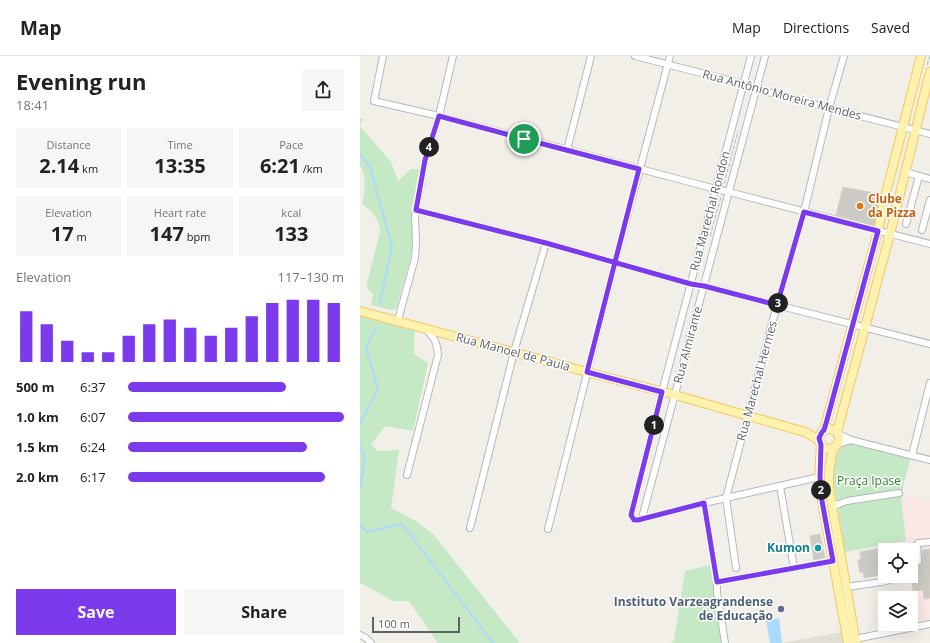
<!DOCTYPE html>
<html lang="en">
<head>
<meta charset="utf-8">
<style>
  :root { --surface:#fff; --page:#f6f6f6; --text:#222; --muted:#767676; --line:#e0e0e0; --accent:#7c3aed }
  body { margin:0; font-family:"Open Sans",sans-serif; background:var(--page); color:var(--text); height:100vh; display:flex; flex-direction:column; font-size:15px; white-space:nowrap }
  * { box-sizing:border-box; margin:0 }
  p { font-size:13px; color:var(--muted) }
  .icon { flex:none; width:22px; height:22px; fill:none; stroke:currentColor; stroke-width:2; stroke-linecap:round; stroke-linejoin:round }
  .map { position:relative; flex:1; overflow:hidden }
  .details { display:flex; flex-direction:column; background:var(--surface); width:360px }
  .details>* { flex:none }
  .controls { position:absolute; left:518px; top:487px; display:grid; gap:8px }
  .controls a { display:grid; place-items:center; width:40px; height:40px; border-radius:0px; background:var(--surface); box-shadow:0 4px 16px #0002; font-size:20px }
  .scale { position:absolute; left:12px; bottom:10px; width:88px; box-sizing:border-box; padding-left:4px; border:2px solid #5f6368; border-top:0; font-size:11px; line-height:14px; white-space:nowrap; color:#5f6368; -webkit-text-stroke:3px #fff; paint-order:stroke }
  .pin { position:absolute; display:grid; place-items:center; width:34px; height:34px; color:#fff; margin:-17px; border:2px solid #fff; border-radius:50%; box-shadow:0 1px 4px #0007 }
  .km { position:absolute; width:20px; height:20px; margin:-10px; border-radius:50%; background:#222; color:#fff; font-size:11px; line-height:20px; text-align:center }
  .round { display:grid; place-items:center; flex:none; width:42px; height:42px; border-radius:0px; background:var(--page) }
  .overview { display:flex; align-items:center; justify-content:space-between; height:68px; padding:0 16px }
  h1 { font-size:22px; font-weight:700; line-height:30px }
  .stats { display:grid; grid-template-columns:repeat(3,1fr); gap:6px; height:68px; padding:4px 16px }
  .stats div { display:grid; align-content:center; border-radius:0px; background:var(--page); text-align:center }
  .stats b { font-size:20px; font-weight:700 }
  .stats small { font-size:11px; font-weight:400 }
  .stats p { font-size:11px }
  .chart { height:112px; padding:8px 16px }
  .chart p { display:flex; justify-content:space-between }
  .chart svg { width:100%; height:72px; margin-top:4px; stroke:var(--accent); stroke-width:6 }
  .primary-button { display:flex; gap:8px; margin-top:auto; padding:8px 16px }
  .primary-button a { flex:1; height:46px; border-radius:0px; background:var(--accent); color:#fff; font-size:16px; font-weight:700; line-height:46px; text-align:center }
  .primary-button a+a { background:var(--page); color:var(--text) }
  ul { padding:0 16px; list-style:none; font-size:13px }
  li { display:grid; grid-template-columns:64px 48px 1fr; align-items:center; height:30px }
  li i { height:10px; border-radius:5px; background:var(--accent) }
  header { display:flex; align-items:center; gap:24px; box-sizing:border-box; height:56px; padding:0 20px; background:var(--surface); border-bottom:1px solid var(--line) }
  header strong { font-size:19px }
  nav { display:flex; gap:22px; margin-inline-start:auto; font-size:14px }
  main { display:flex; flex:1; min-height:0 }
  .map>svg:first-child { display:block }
</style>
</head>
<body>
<header>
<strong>Map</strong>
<nav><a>Map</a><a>Directions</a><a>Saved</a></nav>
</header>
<main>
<section class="details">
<div class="overview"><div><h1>Evening run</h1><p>18:41</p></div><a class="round"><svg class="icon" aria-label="share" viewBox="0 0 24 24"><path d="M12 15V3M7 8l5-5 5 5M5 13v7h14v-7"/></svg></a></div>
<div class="stats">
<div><p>Distance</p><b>2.14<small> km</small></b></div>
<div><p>Time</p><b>13:35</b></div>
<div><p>Pace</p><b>6:21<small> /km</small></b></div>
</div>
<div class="stats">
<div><p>Elevation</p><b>17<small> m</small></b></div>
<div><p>Heart rate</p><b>147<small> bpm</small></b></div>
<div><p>kcal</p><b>133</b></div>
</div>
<div class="chart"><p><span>Elevation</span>117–130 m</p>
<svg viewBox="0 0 160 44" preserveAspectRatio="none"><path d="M5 44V13M15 44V21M25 44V31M35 44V38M45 44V38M55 44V28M65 44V21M75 44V18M85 44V23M95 44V28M105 44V23M115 44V16M125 44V8M135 44V6M145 44V6M155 44V8"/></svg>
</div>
<ul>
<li><b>500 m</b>6:37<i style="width:73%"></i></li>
<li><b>1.0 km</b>6:07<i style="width:100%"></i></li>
<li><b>1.5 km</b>6:24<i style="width:83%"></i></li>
<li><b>2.0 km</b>6:17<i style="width:91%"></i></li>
</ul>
<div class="primary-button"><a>Save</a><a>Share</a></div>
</section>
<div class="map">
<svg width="570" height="587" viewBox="0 0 570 587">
  <rect width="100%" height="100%" fill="#f1efe8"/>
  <path fill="#e1ded6" d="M482 576 484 587H422Z"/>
  <path fill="#fce8e6" d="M541 438 570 446V562L553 565 549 520H551V494H547Z"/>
  <g fill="#c5e8c5">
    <path d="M0 62 3 63 0 70 31 106 38 125 51 113H62L54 184 49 208 36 253 31 254 11 249 13 238 7 232V227L20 176C19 162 13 156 2 148 5 135 7 121 0 109Z"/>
    <path d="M0 258 55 272 54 289V298L68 307 53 375 25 370 11 389 18 395 39 394 31 452 54 464 73 478 159 586 158 587H78L49 545H33L1 527H0Z"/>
    <path d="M488 383 551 401 541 438 546 485 484 496C482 480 480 465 478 450 477 443 474 436 474 428 473 413 475 393 488 383Z"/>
    <path d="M350 509 363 587H311L314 584 325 515Z"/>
  </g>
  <path fill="#aadaff" d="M419 562 422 587H410L406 565Z"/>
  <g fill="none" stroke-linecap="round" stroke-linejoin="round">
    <g stroke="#aadaff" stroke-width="2">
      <path d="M0 98 10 111 32 190 20 247"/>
      <path d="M0 368 18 333 6 292 16 271"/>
      <path d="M0 390 5 402 0 432"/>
      <path d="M0 468 6 476 42 468 133 587"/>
    </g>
  </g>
  <g fill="#cccac5" stroke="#d6d1c6">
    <path d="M483 131 520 138 514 169 476 159Z"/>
    <path d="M460 478 465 502 454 504 450 480Z"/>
    <path d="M525 491V518L504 522 503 516 500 517 498 504 501 503 500 496Z"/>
    <path d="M570 493V542L564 543 563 534 553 535 551 510 561 509 562 505V494Z"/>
  </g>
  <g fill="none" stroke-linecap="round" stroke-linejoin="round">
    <defs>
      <g id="minor">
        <path d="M23 0 14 45 79 60 356 133 369 136 570 188"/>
        <path d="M275 0 384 28 396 33 570 78"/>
        <path d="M391 0 302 336 271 459 274 464H278L344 447 459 421"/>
        <path d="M207 94 231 0"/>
        <path d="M545 116 570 123"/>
        <path d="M56 154 186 187 331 228 344 230 417 249 570 288"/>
        <path d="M546 168 559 120"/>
        <path d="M562 174 570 144"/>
        <path d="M38 264 55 202 56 187 55 161 65 104 79 60 93 0"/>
        <path d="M479 378 491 384 570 404"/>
        <path d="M478 388 491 384"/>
        <path d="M552 399 570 327"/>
        <path d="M47 419 78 299C77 285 74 282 65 272"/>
        <path d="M420 430 434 512"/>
        <path d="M344 447 357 526V536L365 587"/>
        <path d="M472 450 479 448 487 445 539 437"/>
        <path d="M282 462 405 0"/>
        <path d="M110 472 154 296 186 187"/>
        <path d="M188 473 255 206 310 0"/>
        <path d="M558 505 557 489 558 487 570 486"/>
        <path d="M376 512 366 442 417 249 444 156 469 52 484 0"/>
        <path d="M357 526 473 505"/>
        <path d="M486 531 522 526 545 520"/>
        <path d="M0 579 6 582 11 587"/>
        <path d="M495 583 570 568"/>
      </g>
      <g id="major">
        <path d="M0 255 227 316 315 339 445 376 459 384"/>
        <circle cx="469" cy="383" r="10"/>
        <path d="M464 374 518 175 525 141 561 0"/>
        <path d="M477 376 530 178 570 16"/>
        <path d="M461 389 459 421 462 445 488 587"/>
        <path d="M473 392 469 415V432L496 587"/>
      </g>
    </defs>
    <use href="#minor" stroke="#b5b8bc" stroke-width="8"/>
    <use href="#major" stroke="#f2c960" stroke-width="10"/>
    <g stroke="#9cc7a9" stroke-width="1" stroke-dasharray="4 2" stroke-linecap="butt">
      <path d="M567 9 570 0"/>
      <path d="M364 128 378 75"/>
      <path d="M350 180 361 141"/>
    </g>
    <use href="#minor" stroke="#fff" stroke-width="6"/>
    <use href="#major" stroke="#fff2af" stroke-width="8"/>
  </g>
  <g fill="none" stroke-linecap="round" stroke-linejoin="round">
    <defs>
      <path id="route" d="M164 83 279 113 255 206 227 316 302 336 271 459 274 464H278L344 447 357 526 473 505 462 445 460 421 461 389 459 382 462 376 464 374 467 364 518 175 444 156 417 249 344 230 331 228 186 187 56 154 65 104 79 60 164 83"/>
    </defs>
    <use href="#route" stroke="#fff" stroke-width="8"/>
    <use href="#route" stroke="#7c3aed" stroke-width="5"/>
  </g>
  <circle fill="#e8710a" stroke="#fff" stroke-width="1.5" cx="500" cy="150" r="4"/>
  <circle fill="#0f9aa8" stroke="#fff" stroke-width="1.5" cx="458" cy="492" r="4"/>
  <circle fill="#5c6f8a" stroke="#fff" stroke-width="1.5" cx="421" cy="553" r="4"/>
  <g text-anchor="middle" stroke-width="3" stroke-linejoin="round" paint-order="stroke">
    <g font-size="12" fill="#5f6368" stroke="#fff">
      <text transform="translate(422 39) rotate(15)" y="4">Rua Antônio Moreira Mendes</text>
      <text transform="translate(350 155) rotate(-75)" y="4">Rua Marechal Rondon</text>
      <text transform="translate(328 289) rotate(-75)" y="4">Rua Almirante</text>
      <text transform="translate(153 296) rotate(15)" y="4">Rua Manoel de Paula</text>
      <text transform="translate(397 325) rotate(-75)" y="4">Rua Marechal Hermes</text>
    </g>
    <g font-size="12" font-weight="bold" fill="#c56008" stroke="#fff" text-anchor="start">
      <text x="508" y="147">Clube<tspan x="508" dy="14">da Pizza</tspan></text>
    </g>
    <g font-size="12" fill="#348238" stroke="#fff">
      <text x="509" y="429">Praça Ipase</text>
    </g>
    <g font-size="12" font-weight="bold" fill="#0d838f" stroke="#fff" text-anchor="end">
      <text x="450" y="496">Kumon</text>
    </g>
    <g font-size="12" font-weight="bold" fill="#4e5e75" stroke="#fff" text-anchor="end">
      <text x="413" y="550">Instituto Varzeagrandense<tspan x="413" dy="14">de Educação</tspan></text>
    </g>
  </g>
</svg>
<div class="controls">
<a><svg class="icon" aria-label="locate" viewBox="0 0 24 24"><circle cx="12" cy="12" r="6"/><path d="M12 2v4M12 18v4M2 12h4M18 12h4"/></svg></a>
<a><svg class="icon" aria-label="layers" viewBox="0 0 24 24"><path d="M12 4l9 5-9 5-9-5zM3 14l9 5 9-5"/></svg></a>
</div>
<div class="scale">100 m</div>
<div class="pin" style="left:164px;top:83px;background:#1e9e55"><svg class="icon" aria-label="arrive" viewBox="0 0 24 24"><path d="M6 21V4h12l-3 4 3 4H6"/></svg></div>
<b class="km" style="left:294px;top:369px">1</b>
<b class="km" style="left:461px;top:434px">2</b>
<b class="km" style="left:418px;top:247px">3</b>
<b class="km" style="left:69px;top:91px">4</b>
</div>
</main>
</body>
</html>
